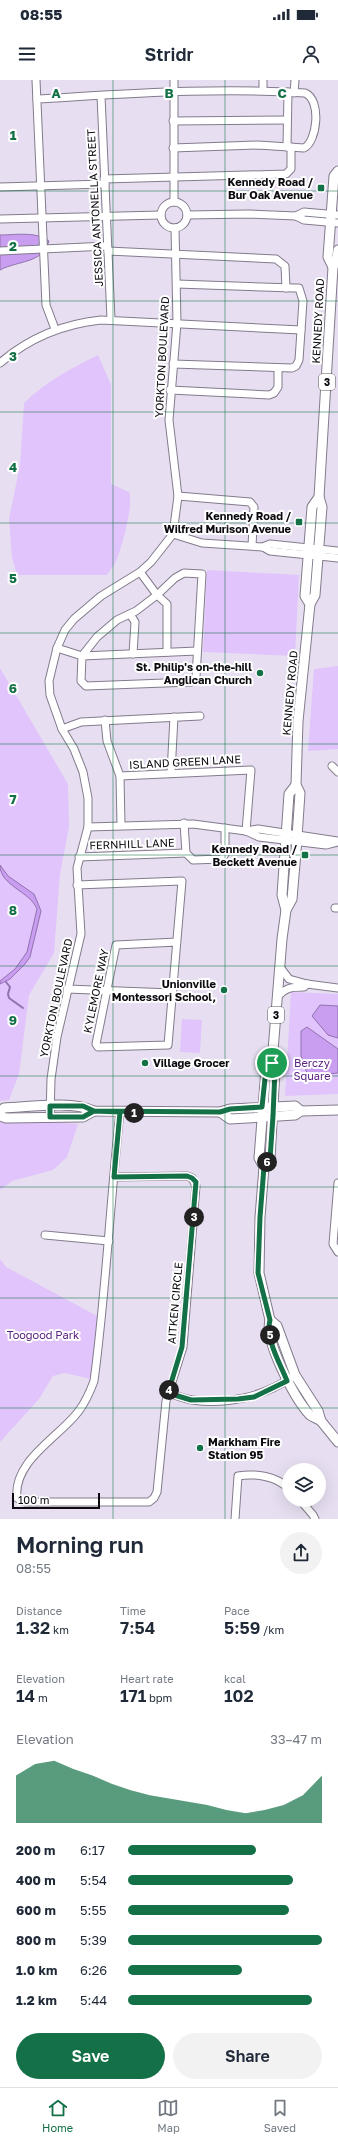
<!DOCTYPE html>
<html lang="en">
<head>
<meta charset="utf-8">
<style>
  :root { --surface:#fff; --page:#f2f2f3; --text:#1f2937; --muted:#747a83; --line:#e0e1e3; --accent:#147147 }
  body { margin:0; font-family:"Golos Text",sans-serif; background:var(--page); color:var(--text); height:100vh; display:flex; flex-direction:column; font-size:15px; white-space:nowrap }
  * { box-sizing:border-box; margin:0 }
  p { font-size:13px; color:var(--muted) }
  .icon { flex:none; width:22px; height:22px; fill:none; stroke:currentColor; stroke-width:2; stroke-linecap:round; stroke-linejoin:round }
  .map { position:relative; height:1439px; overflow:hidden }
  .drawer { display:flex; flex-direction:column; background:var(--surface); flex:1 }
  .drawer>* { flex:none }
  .buttons { position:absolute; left:282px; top:1383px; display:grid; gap:8px }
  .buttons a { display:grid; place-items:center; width:44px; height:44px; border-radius:50%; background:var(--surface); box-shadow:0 4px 16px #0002; font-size:20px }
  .scale { position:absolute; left:12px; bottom:10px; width:88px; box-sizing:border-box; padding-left:4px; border:2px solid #0d0a10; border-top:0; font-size:11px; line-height:14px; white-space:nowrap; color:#0d0a10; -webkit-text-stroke:3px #fff; paint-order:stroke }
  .pin { position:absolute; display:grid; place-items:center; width:34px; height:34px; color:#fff; margin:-17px; border:2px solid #fff; border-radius:50%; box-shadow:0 1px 4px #0007 }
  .km { position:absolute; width:20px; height:20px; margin:-10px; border-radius:50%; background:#222; color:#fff; font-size:11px; line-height:20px; text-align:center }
  .round { display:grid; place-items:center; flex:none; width:42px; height:42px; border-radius:21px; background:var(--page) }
  .head { display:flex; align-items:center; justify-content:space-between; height:68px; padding:0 16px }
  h1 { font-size:22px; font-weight:600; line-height:30px }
  .metrics { display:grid; grid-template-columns:repeat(3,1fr); gap:6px; height:68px; padding:4px 16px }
  .metrics div { display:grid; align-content:center }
  .metrics b { font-size:17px; font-weight:600 }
  .metrics small { font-size:11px; font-weight:400 }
  .metrics p { font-size:11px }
  .chart { height:112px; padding:8px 16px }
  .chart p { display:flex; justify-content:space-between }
  .chart svg { width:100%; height:72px; margin-top:4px; fill:var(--accent); opacity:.7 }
  .cta { display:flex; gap:8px; margin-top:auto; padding:8px 16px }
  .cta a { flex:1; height:46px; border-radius:24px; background:var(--accent); color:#fff; font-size:16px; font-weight:600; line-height:46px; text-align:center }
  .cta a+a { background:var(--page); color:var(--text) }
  ul { padding:0 16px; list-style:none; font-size:13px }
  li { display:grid; grid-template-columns:64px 48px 1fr; align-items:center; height:30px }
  li i { height:10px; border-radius:5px; background:var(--accent) }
  .status { display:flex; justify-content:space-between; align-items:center; height:28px; padding:0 20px; background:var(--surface); direction:ltr }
  .status svg { height:11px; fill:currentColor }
  header { display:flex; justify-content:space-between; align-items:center; height:52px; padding:0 16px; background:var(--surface); font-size:18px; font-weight:600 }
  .menu { display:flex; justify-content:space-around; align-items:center; height:56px; border-top:1px solid var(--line); background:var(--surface); font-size:11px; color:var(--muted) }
  .menu a { display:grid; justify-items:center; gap:2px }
  .menu .on { color:var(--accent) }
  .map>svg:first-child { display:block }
</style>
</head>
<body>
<div class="status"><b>08:55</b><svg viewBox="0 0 49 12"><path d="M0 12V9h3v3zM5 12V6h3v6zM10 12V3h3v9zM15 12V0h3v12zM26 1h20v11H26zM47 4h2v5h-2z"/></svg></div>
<header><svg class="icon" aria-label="menu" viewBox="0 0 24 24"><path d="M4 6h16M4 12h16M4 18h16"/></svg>Stridr<svg class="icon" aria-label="person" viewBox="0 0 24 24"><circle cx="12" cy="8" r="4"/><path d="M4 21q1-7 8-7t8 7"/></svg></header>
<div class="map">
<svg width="338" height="1439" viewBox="0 0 338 1439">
  <rect width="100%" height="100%" fill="#e7dff1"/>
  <g fill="#e0c4fb">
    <path d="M98 275 111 305V404L129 412C134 424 122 466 117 479 115 485 110 490 107 495H17L12 478 9 439 20 385 24 323C45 302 72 288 98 275Z"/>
    <path d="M207 490 299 495 295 576 203 572Z"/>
    <path d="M338 586V669L308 671 314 589Z"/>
    <path d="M0 588 68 704 69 747 60 794 54 873 29 915 19 994 9 1020 0 1021Z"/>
    <path d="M291 912 338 914V1014L285 1016Z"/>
    <path d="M182 939 202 940 200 973 180 972Z"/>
    <path d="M28 1041 78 1044 67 1077 53 1090 12 1101 0 1110V1042Z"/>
    <path d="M0 1179 6 1187 101 1238 95 1300 65 1293 53 1296 39 1319 0 1362Z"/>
  </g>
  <g fill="#c99ef1" stroke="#9172ae">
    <path d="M0 155C15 155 36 151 49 161 42 184 19 180 0 190Z"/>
    <path d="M0 785 8 796 34 814 41 831 30 877 25 884 10 899 0 904V901L15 889 27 872 37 829C30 811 0 806 0 785Z"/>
    <path d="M320 925 338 926V958L328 955 312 936Z"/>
    <path d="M307 947 338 969V993L308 996 301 976V951Z"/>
  </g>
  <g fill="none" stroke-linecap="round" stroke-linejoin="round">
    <path stroke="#9172ae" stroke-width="2" d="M6 902 10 907 8 914 9 918 23 928"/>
    <defs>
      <g id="minor">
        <path d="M36 0 46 225 55 249"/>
        <path d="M263 10V0"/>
        <path d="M294 13 295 0"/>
        <path d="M101 16 111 239"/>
        <path d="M37 19C126 14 216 7 305 13 322 20 317 62 304 68L258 65 173 68"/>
        <path d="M173 41 287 40"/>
        <path d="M287 67 288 12"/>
        <path d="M104 99 286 94 291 89V67"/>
        <path d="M0 107 105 104"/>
        <path d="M174 122V0"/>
        <circle cx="174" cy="135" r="13"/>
        <path d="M187 135 248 134 296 136 304 140 338 143"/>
        <path d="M296 136 304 132 338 135"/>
        <path d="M0 139 161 135"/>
        <path d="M0 171 107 166"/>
        <path d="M108 171 276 179 285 186 286 208"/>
        <path d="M0 283C30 257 63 244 101 240L301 250"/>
        <path d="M173 284 292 288 296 286 299 280 303 221 299 208H294L177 204"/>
        <path d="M170 310 269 315 274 313 278 307V288"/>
        <path d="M178 416 250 422 254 427 252 466"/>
        <path d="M173 454 202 463 263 467 270 471 338 478"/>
        <path d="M263 467 270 464 338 471"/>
        <path d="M140 492 157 515 167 524V572"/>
        <path d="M184 493 202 494 196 597 191 602 86 606 81 601 82 576 97 557 117 540 136 531 157 515 175 498Z"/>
        <path d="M130 534 135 542 133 574"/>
        <path d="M57 568 82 576 197 571"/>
        <path d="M105 640 107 661 120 696 121 745"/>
        <path d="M62 649 81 642 200 636"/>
        <path d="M332 686 338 692"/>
        <path d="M171 693 174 637"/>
        <path d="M120 696 251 690 246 751"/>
        <path d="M184 743 186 773 193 780 222 779 225 774V748"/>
        <path d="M88 747 193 744 246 751 259 757 326 765 338 762"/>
        <path d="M246 751 258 749 338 761"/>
        <path d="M79 777 186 773"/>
        <path d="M77 805 182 801 168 965 98 967 96 964 116 865 177 862"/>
        <path d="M335 828H338"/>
        <path d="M280 887 289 899 307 904 338 908"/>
        <path d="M67 909 172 913"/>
        <path d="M277 918C284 908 291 907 304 907L307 904"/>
        <path d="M50 1037 51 999 57 957 81 854 77 788 88 747V718L83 692 74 669 62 649 50 615 49 601 57 568 65 550 74 539 101 516 140 492 151 482 173 454 178 416 169 340 177 243 175 148"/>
        <path d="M114 1097 187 1096 192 1098 196 1106 183 1267 166 1321 157 1412 154 1418 149 1422H25L17 1418C13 1381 58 1358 78 1332 85 1323 90 1312 94 1301 106 1212 110 1122 120 1032"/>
        <path d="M338 1103 333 1164 338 1172"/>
        <path d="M45 1155 109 1161"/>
        <path d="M168 1313C176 1315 184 1319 192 1320 227 1325 263 1317 292 1297"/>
        <path d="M300 1420 313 1435 315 1439"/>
        <path d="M235 1439 238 1396C255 1393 277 1396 289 1409"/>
      </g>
      <g id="major">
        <path d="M333 187 328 177 334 96 338 91"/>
        <path d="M310 524 305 516 312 427 319 417"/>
        <path d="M286 830 282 815 289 714 296 705"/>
        <path d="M272 983 266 989 259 1078 264 1087 260 1137 259 1193 270 1240C264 1261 295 1319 310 1335 313 1337 318 1339 321 1341"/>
        <path d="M0 1031 4 1028C29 1027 71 1020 94 1031L220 1032 230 1029 295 1026 301 1031"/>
        <path d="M220 1032 230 1039 295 1035 301 1031 338 1030"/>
        <path d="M0 1036 6 1038 83 1037 94 1031"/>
        <path d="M264 1087 270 1079 275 990 272 983 282 859 286 830 292 819 296 772 300 713 296 705 298 641 310 524 315 515 322 427 319 417 333 187 337 179 338 170"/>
        <path d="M270 1240 277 1246 295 1295 318 1331 321 1341 338 1362"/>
      </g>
    </defs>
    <use href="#minor" stroke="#837b8b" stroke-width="9"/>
    <use href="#major" stroke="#837b8b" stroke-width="11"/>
    <use href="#minor" stroke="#fff" stroke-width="7"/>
    <use href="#major" stroke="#fff" stroke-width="9"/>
  </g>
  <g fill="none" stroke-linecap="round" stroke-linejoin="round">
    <defs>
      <path id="route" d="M272 983 266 989 262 1027 230 1029 220 1032 94 1031 83 1037H50V1026H83L94 1031 120 1032 114 1097 187 1096 192 1098 196 1102 182 1267 168 1313 191 1320 238 1319 254 1317 287 1301C280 1283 265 1259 270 1240L258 1193 260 1137 264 1087 270 1079 273 1036 275 990 272 983"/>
    </defs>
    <use href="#route" stroke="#fff" stroke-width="8"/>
    <use href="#route" stroke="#147147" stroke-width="5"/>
  </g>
  <path fill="none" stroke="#147147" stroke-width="1" stroke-opacity="0.55" d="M113 0V1439M225 0V1439M0 111H338M0 221H338M0 332H338M0 443H338M0 553H338M0 664H338M0 775H338M0 886H338M0 996H338M0 1107H338M0 1218H338M0 1328H338"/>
  <g fill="#147147" stroke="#fff" stroke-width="1.5">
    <rect x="317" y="104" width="8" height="8" rx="2"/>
    <rect x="295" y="438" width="8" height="8" rx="2"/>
    <circle cx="260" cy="593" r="4"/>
    <rect x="301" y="771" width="8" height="8" rx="2"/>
    <circle cx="224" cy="910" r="4"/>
    <circle cx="145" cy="983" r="4"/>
    <circle cx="200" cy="1368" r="4"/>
  </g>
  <g text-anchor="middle" stroke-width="4" stroke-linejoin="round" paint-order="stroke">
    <g fill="#fff" stroke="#565458" stroke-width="1">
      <rect x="319" y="294" width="16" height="16" rx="3"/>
      <rect x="268" y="927" width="16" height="16" rx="3"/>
    </g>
    <g font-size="10" font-weight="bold" fill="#0d0a10">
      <text x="327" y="306">3</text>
      <text x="276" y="939">3</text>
    </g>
    <g font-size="11" font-weight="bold" fill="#0d0a10" stroke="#fff" text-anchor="end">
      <text x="313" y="106">Kennedy Road /<tspan x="313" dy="13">Bur Oak Avenue</tspan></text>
      <text x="291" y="440">Kennedy Road /<tspan x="291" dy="13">Wilfred Murison Avenue</tspan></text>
      <text x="252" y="591">St. Philip's on-the-hill<tspan x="252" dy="13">Anglican Church</tspan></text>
      <text x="297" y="773">Kennedy Road /<tspan x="297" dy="13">Beckett Avenue</tspan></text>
      <text x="216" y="908">Unionville<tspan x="216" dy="13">Montessori School,</tspan></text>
      <text x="153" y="987" text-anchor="start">Village Grocer</text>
      <text x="208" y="1366" text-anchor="start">Markham Fire<tspan x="208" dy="13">Station 95</tspan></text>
    </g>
    <g font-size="11" fill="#0d0a10" stroke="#fff">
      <text transform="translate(95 128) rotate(-93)" y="4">JESSICA ANTONELLA STREET</text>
      <text transform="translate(318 241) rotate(-87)" y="4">KENNEDY ROAD</text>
      <text transform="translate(162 277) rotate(-87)" y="4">YORKTON BOULEVARD</text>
      <text transform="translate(290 613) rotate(-85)" y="4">KENNEDY ROAD</text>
      <text transform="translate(185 682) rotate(-3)" y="4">ISLAND GREEN LANE</text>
      <text transform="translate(132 764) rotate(-2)" y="4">FERNHILL LANE</text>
      <text transform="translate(96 911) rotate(-78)" y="4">KYLEMORE WAY</text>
      <text transform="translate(56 918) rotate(-78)" y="4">YORKTON BOULEVARD</text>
      <text transform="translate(175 1223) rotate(-85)" y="4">AITKEN CIRCLE</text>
    </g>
    <g font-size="11" fill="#5b2382" stroke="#fff">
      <text x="312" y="987">Berczy<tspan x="312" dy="13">Square</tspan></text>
      <text x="43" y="1259">Toogood Park</text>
    </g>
  </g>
  <g font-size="13" text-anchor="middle" font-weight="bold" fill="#147147" stroke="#fff" stroke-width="4" stroke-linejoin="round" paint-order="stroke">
    <text x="56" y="18">A</text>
    <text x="169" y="18">B</text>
    <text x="282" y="18">C</text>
    <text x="13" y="60">1</text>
    <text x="13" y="171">2</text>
    <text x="13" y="281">3</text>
    <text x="13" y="392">4</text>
    <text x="13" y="503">5</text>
    <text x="13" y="613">6</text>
    <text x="13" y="724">7</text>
    <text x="13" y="835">8</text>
    <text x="13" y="945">9</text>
  </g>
</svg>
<div class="buttons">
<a><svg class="icon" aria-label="layers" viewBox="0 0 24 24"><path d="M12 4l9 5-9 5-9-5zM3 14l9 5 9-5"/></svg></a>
</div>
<div class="scale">100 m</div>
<div class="pin" style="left:272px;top:983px;background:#1e9e55"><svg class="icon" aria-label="arrive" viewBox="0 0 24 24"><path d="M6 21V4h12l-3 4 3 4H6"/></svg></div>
<b class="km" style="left:134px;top:1033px">1</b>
<b class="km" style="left:194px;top:1137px">3</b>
<b class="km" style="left:169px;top:1310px">4</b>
<b class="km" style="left:270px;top:1255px">5</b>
<b class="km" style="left:267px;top:1082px">6</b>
</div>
<section class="drawer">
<div class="head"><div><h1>Morning run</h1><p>08:55</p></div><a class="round"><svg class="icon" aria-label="share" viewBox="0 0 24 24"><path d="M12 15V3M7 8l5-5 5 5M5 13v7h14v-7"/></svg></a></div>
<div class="metrics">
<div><p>Distance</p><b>1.32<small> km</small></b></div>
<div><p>Time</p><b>7:54</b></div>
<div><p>Pace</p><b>5:59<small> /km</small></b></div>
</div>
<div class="metrics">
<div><p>Elevation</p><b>14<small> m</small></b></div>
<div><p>Heart rate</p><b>171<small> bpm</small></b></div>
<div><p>kcal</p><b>102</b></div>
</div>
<div class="chart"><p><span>Elevation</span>33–47 m</p>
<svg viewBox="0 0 160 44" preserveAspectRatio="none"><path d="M0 44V15L10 8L20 6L30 11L40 15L50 20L60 24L70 27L80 29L90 31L100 33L110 36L120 38L130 36L140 33L150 27L160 15V44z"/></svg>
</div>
<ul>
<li><b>200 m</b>6:17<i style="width:66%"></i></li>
<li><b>400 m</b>5:54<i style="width:85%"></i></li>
<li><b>600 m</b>5:55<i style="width:83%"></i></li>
<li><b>800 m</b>5:39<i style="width:100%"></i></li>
<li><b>1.0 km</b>6:26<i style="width:59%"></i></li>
<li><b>1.2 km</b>5:44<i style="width:95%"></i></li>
</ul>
<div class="cta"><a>Save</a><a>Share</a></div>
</section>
<nav class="menu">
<a class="on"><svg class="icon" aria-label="home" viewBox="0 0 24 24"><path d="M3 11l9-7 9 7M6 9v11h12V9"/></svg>Home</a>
<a><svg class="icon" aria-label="map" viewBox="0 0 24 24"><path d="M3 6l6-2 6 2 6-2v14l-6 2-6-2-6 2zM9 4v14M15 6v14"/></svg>Map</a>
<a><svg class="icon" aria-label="saved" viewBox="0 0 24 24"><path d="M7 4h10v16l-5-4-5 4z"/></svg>Saved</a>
</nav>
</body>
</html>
